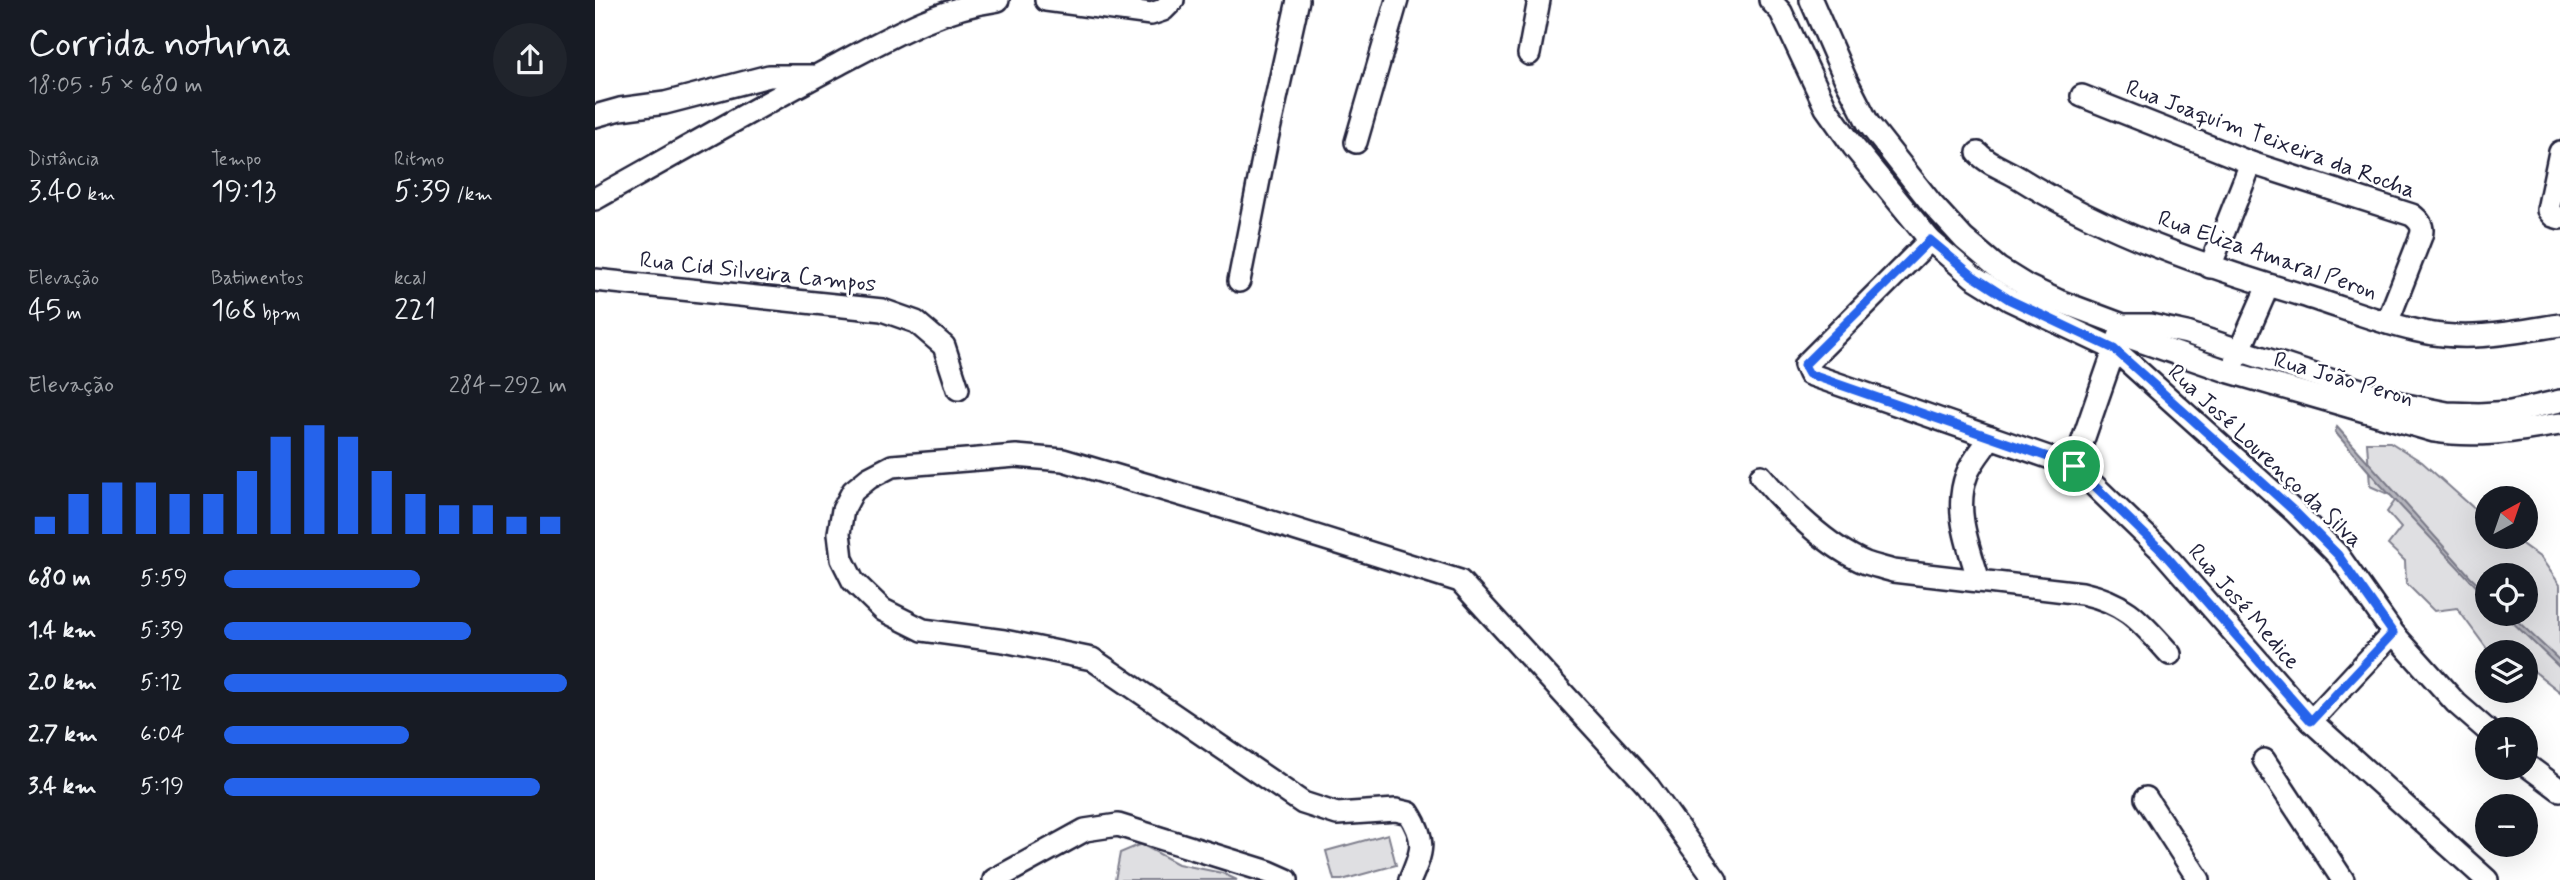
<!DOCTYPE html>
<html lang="pt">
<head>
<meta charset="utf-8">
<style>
  :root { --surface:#171b24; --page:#20242c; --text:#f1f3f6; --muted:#9ea1a6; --accent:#2563eb }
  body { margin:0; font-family:Mynerve,sans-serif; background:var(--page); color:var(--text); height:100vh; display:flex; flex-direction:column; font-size:26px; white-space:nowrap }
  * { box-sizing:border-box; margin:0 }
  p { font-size:23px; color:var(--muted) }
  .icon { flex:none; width:38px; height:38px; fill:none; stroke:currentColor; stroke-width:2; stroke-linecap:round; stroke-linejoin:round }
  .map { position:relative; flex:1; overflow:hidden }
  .details { display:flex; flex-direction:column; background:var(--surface); width:595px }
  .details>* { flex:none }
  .needle { width:46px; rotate:40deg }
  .fabs { position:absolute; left:1880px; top:486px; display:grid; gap:14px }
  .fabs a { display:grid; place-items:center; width:63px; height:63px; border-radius:50%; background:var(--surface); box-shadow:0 7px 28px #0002; font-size:35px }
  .pin { position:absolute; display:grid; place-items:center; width:60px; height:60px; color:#fff; margin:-30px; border:4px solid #fff; border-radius:50%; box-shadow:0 2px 7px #0007 }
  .round { display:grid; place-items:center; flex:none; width:74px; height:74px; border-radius:37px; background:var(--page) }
  .overview { display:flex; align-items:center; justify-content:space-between; height:119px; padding:0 28px }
  h1 { font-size:38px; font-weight:600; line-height:52px }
  .figures { display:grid; grid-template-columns:repeat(3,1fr); gap:10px; height:119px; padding:7px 28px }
  .figures div { display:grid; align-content:center }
  .figures b { font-size:30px; font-weight:600 }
  .figures small { font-size:19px; font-weight:400 }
  .figures p { font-size:19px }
  .chart { height:196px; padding:14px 28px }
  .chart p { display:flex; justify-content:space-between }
  .chart svg { width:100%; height:126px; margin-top:7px; stroke:var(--accent); stroke-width:6 }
  ul { padding:0 28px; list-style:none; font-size:23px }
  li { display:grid; grid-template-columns:112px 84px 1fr; align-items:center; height:52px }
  li i { height:18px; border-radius:9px; background:var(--accent) }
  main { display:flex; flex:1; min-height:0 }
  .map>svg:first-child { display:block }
</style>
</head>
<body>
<main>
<section class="details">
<div class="overview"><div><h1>Corrida noturna</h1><p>18:05 · 5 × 680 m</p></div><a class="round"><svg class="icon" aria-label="share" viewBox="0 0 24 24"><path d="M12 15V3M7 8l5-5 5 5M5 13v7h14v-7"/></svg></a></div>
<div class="figures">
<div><p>Distância</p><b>3.40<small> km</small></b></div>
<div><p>Tempo</p><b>19:13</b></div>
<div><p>Ritmo</p><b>5:39<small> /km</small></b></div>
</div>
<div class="figures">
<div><p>Elevação</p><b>45<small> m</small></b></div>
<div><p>Batimentos</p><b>168<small> bpm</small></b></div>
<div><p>kcal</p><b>221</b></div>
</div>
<div class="chart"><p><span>Elevação</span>284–292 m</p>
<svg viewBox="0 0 160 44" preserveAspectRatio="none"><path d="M5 44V38M15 44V30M25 44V26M35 44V26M45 44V30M55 44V30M65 44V22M75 44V10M85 44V6M95 44V10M105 44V22M115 44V30M125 44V34M135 44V34M145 44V38M155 44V38"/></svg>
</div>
<ul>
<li><b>680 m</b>5:59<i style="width:57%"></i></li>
<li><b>1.4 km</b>5:39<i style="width:72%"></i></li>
<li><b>2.0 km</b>5:12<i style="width:100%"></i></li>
<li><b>2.7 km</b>6:04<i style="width:54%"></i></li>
<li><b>3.4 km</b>5:19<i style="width:92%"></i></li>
</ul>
</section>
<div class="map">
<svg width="1965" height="880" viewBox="0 0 1965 880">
  <rect width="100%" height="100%" fill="#fff"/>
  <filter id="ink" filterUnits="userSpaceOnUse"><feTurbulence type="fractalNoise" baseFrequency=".0143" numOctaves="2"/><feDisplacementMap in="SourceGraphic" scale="14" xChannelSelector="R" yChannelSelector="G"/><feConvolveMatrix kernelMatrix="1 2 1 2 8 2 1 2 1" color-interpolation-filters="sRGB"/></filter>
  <g filter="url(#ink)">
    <g fill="#dfdfe2" stroke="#80808e" stroke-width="2" fill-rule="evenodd">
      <path d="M1772 442H1795L1827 462 1892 520V537H1917L1946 558 1965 585V692L1935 668 1930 669V653H1895L1862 608 1839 611 1811 583 1810 561 1793 545 1806 528 1792 512 1802 498 1775 486ZM1892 576H1930V614H1892Z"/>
      <path d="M793 834 801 865 747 880H739L731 851Z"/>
      <path d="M546 844 583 864 627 873 642 880H520L525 853Z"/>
    </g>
    <g fill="#b4b4bc" stroke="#7a7a88" stroke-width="2">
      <path d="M1742 427 1875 576 1892 592V598L1783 482 1740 432Z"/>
      <path d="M1909 614H1915L1965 661V668Z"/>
    </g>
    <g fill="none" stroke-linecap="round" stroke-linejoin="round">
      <defs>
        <g id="minor">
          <path d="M451 0 556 14 568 10 578 0"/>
          <path d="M1175 0 1186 12 1231 108 1258 146 1335 240 1378 277 1415 300 1519 349 1700 512 1743 555 1798 633 1861 703 1892 730"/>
          <path d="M1216 0 1250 78 1273 123 1336 203 1369 239 1403 268 1432 286 1464 301 1528 325H1555L1592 333 1811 405 1852 413 1884 414 1916 412 1965 401"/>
          <path d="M934 54 944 0"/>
          <path d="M1487 96 1656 163 1817 215C1825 221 1829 227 1826 236L1792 323"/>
          <path d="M0 116 25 109 70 103 174 76H217"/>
          <path d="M761 142 802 0"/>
          <path d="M1965 152 1953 210 1958 216 1965 218"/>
          <path d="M1383 153C1393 164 1411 170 1424 178 1510 232 1609 266 1707 295 1747 307 1787 324 1828 332 1874 342 1920 332 1965 325"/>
          <path d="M0 199C81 154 162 107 244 64 295 37 345 8 403 0"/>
          <path d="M1335 240 1210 365 1214 374 1479 466 1567 551 1716 721 1892 880"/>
          <path d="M1615 267 1656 163"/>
          <path d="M0 280 287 310 321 322 349 346 363 389"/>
          <path d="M644 281 672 139 703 0"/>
          <path d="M1525 334 1635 372 1839 431C1882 438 1922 431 1965 424"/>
          <path d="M1640 361 1673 286"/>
          <path d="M1479 466 1523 339"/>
          <path d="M1166 476C1192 507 1232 547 1271 563 1280 566 1289 568 1298 571L1487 593C1532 603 1545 621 1575 654"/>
          <path d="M1384 581C1374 547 1358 510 1372 474 1377 461 1388 449 1396 437"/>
          <path d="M1716 721 1798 633"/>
          <path d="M1669 760 1748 880"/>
          <path d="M1930 764 1965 790"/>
          <path d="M1551 798 1604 880"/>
          <path d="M399 880 490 830 523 825 674 872 692 880"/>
          <path d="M815 880C827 852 832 841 814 813L801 810 742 814 708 803 497 659 409 641 328 630 288 610 258 581 247 559 244 533 248 510 258 491 274 478 297 466 421 456 468 460 651 514 865 581 1053 786 1121 880"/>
        </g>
      </defs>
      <use href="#minor" stroke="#22223b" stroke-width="26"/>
      <use href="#minor" stroke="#fff" stroke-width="21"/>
    </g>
  </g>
  <g fill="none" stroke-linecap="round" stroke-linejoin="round" filter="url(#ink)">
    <defs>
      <path id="route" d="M1335 240 1378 276 1415 300 1519 349 1700 512 1743 555 1798 633 1716 721 1567 551 1479 466 1214 374 1209 365Z"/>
    </defs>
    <use href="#route" stroke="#fff" stroke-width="14"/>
    <use href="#route" stroke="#2563eb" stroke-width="9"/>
  </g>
  <g text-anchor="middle" stroke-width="5" stroke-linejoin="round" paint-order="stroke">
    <g font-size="23" fill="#22223b" stroke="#fff">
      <text transform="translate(1676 138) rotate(20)" y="8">Rua Joaquim Teixeira da Rocha</text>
      <text transform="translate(1673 254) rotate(19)" y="8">Rua Eliza Amaral Peron</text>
      <text transform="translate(163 271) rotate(6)" y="8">Rua Cid Silveira Campos</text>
      <text transform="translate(1749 378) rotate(16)" y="8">Rua João Peron</text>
      <text transform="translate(1671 455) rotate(43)" y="8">Rua José Lourenço da Silva</text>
      <text transform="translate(1650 606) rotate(49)" y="8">Rua José Medice</text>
    </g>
  </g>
</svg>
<div class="fabs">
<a><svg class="needle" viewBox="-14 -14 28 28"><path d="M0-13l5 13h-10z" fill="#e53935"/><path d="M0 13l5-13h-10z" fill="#9ea1a6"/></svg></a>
<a><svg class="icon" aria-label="locate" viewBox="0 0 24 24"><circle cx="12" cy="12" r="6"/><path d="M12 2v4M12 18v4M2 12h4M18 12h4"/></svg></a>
<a><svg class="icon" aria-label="layers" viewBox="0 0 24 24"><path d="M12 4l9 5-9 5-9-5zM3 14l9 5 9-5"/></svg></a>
<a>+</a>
<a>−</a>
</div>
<div class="pin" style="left:1479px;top:466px;background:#1e9e55"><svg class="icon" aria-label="arrive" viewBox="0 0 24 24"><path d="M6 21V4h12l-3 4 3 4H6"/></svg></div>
</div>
</main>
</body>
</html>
